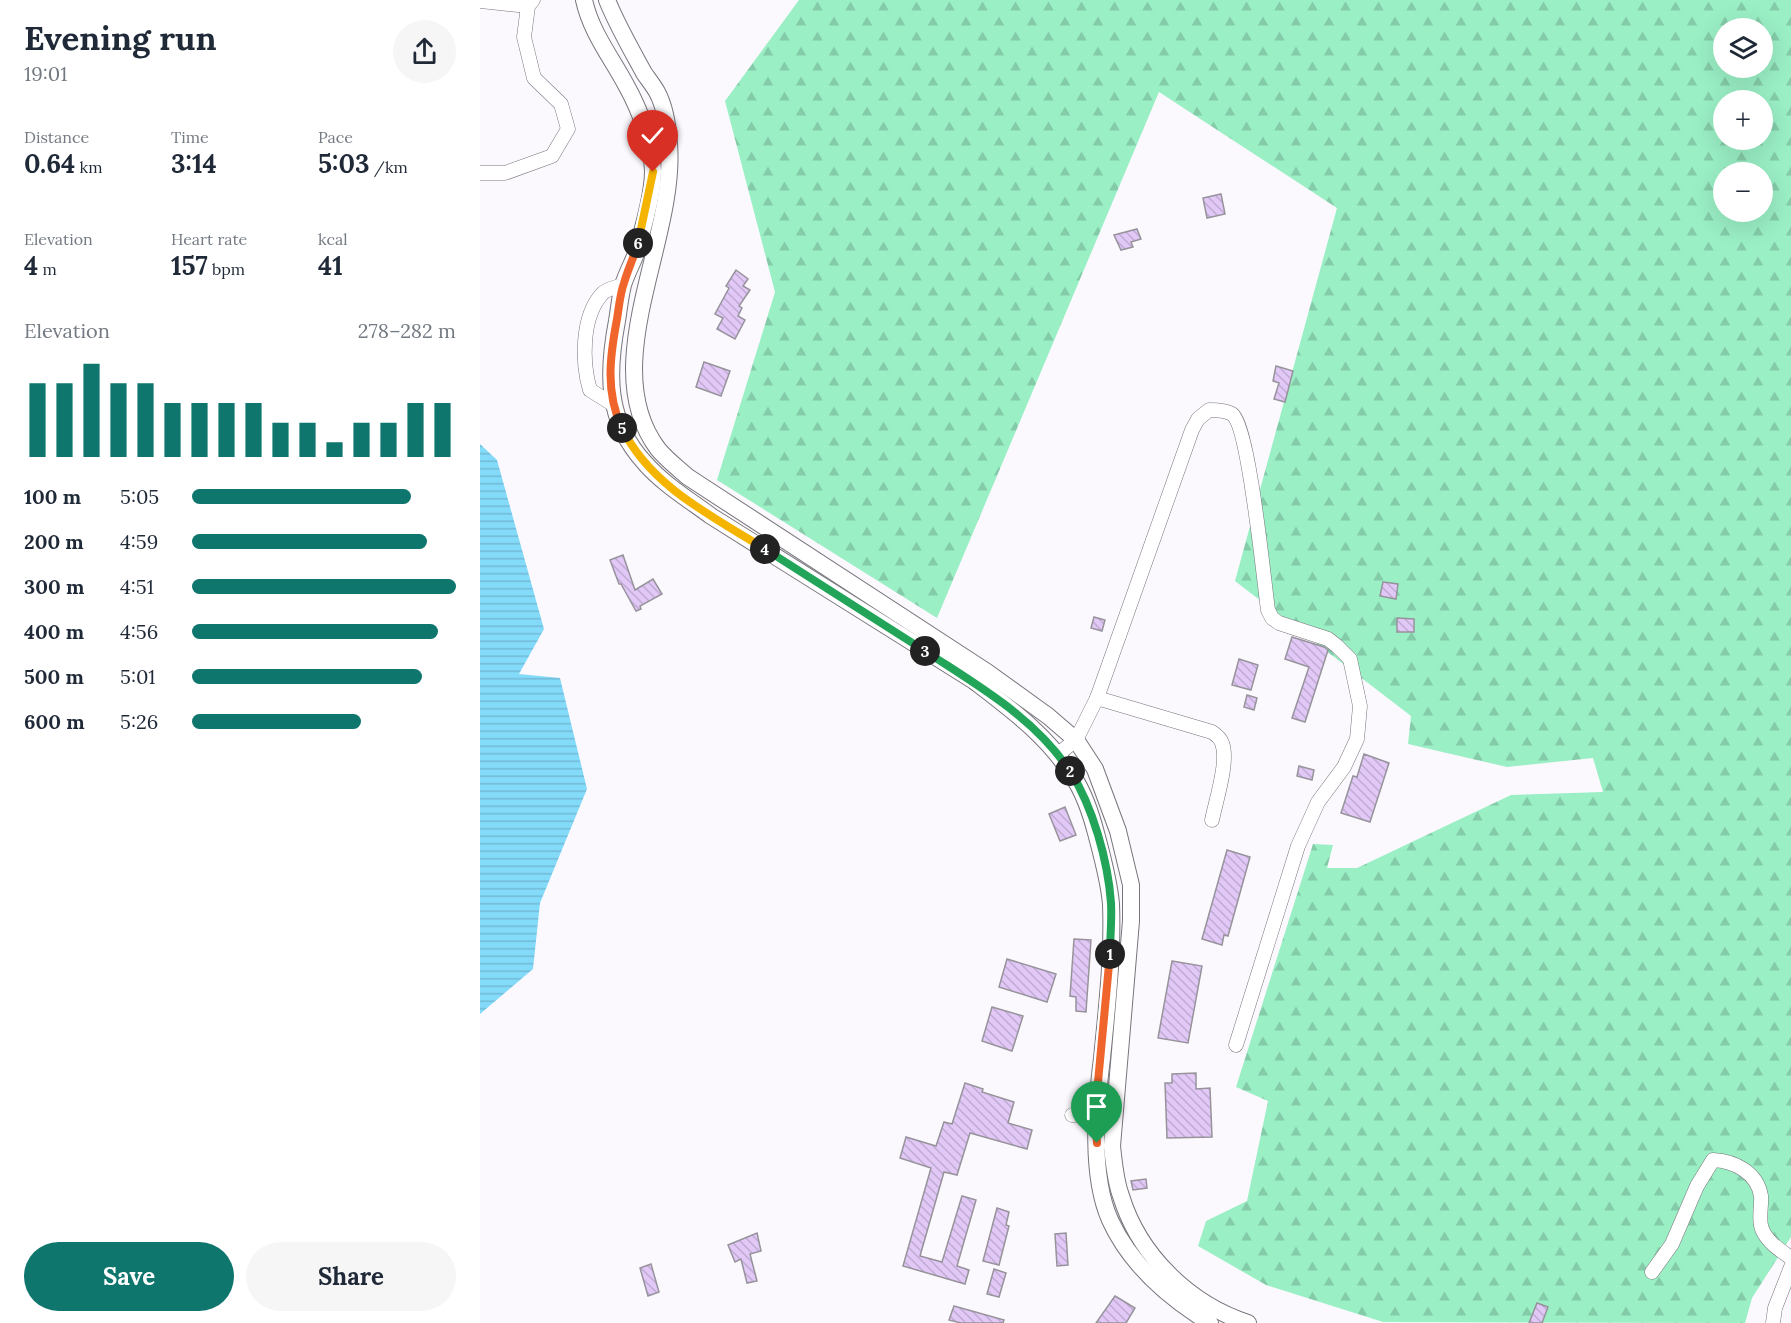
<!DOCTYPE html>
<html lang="en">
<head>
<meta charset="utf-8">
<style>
  :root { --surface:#fff; --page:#f6f6f7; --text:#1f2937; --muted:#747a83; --accent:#0f766e }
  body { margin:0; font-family:Lora,serif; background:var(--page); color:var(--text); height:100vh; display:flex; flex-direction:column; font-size:22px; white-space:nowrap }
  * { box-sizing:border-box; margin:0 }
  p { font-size:20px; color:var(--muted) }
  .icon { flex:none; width:33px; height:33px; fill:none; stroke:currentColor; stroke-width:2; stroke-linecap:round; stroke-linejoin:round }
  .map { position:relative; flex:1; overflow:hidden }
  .side { display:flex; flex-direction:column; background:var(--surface); width:480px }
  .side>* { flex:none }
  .tools { position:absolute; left:1233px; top:18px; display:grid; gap:12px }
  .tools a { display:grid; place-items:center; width:60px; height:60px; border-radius:50%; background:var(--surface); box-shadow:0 6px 24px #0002; font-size:30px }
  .pin { position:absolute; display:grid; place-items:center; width:51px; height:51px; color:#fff; margin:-62px -26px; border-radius:50% 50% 50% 0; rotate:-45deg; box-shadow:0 0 6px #0007 }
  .pin .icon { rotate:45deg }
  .km { position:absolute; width:30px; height:30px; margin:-15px; border-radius:50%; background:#222; color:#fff; font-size:16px; line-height:30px; text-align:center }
  .round { display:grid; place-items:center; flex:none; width:63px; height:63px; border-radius:32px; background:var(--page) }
  .head { display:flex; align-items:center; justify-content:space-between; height:102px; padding:0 24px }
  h1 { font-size:33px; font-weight:800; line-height:45px }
  .metrics { display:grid; grid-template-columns:repeat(3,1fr); gap:9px; height:102px; padding:6px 24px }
  .metrics div { display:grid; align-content:center }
  .metrics b { font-size:26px; font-weight:800 }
  .metrics small { font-size:16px; font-weight:400 }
  .metrics p { font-size:16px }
  .chart { height:168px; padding:12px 24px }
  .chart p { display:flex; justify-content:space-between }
  .chart svg { width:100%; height:108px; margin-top:6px; stroke:var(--accent); stroke-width:6 }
  .action { display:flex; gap:12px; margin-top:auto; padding:12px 24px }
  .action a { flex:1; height:69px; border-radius:36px; background:var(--accent); color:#fff; font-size:24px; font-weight:800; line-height:69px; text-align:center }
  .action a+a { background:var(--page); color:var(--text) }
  ul { padding:0 24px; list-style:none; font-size:20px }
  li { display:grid; grid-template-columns:96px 72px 1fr; align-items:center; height:45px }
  li i { height:15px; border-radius:8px; background:var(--accent) }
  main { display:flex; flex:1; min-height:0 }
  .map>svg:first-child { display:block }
</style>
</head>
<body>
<main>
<section class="side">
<div class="head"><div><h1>Evening run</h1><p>19:01</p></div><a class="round"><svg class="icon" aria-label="share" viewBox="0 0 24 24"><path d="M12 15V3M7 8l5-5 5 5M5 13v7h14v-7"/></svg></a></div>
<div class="metrics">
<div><p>Distance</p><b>0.64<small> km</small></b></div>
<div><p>Time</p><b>3:14</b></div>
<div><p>Pace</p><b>5:03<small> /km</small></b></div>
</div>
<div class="metrics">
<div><p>Elevation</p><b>4<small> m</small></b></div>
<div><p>Heart rate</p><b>157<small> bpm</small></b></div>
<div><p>kcal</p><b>41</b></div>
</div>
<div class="chart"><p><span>Elevation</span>278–282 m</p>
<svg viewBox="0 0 160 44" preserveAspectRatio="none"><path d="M5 44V14M15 44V14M25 44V6M35 44V14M45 44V14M55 44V22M65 44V22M75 44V22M85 44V22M95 44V30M105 44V30M115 44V38M125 44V30M135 44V30M145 44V22M155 44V22"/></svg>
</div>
<ul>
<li><b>100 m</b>5:05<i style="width:83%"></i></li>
<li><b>200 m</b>4:59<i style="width:89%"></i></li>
<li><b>300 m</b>4:51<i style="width:100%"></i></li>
<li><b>400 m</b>4:56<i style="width:93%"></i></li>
<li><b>500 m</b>5:01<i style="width:87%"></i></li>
<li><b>600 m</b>5:26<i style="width:64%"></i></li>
</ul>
<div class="action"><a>Save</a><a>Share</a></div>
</section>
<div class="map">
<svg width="1311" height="1323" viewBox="0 0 1311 1323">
  <defs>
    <pattern id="forest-firs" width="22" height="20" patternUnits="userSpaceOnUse" patternTransform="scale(1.5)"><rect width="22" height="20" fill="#9aefc5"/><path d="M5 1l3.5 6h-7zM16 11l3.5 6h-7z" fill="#84cca9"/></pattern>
    <pattern id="water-rules" width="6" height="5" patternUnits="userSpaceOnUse" patternTransform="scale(1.5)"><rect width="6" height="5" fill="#84daf9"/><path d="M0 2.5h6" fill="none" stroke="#71bad5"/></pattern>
    <pattern id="building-back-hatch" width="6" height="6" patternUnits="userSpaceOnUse" patternTransform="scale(1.5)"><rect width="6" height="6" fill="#e1c8f7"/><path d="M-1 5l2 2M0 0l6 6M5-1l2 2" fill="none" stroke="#c0abd3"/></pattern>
  </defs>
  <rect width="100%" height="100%" fill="#fcf9fe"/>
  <path fill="url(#forest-firs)" fill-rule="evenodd" d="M319 0H1311V1237L1272 1298 1265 1323 903 1322 786 1285 718 1246 726 1221 767 1201 788 1101 756 1087 833 844 853 845 847 868H877L1031 795 1123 792 1113 758 1027 767 928 744 931 716 755 581 857 208 679 92 457 618 237 480 295 292 245 101ZM1244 28H1282V68H1244ZM1244 100H1282V140H1244ZM1244 172H1282V212H1244Z"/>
  <path fill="url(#water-rules)" d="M0 444 17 460 64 629 39 674 80 678 107 789 60 903 53 969 0 1014Z"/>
  <g fill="url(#building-back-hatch)" stroke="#97939b" stroke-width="1.5">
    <path d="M741 194 745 214 727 218 723 198Z"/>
    <path d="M657 229 661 239 651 242 653 247 641 250 634 235Z"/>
    <path d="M256 270 268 279 263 286 270 290 259 306 262 308 258 316 265 320 255 339 237 329 243 318 235 314 249 288 246 286Z"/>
    <path d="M224 362 250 371 241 396 216 387Z"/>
    <path d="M796 366 813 371 805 402 794 399 799 383 793 381Z"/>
    <path d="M143 555 155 590 173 579 182 594 160 606 161 609 156 611 141 584H139L130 560Z"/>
    <path d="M903 582 918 584 916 599 900 596Z"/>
    <path d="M614 617 625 620 622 631 611 628Z"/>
    <path d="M917 618 934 619V632H917Z"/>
    <path d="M812 637 844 647 848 650 825 722 812 718 829 667 805 659Z"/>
    <path d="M759 659 778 665 771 690 752 685Z"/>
    <path d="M767 695 777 698 774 710 764 707Z"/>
    <path d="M884 754 909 763 890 822 861 813 873 776 877 777Z"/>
    <path d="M819 766 834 770 832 780 817 776Z"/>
    <path d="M585 807 596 835 580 841 569 814Z"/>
    <path d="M747 850 770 857 748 936 744 935 742 945 722 939Z"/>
    <path d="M594 939 611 940 606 1012 596 1011V997L590 996Z"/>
    <path d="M527 959 576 974 567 1002 519 987Z"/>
    <path d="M692 961 722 966 708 1043 678 1038Z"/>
    <path d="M512 1007 543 1016 532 1051 502 1041Z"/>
    <path d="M716 1073V1089L730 1088 732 1137 687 1138 685 1083H692V1074Z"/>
    <path d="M485 1083 503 1089 502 1092 534 1102 528 1123 552 1130 547 1149 490 1133 477 1175 464 1172 440 1256 462 1262 482 1196 496 1200 477 1266 489 1270 485 1284 423 1266 451 1168 420 1158 426 1137 456 1146 464 1122 472 1124Z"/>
    <path d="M666 1179 667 1188 653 1190 651 1181Z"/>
    <path d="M517 1208 529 1212 526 1225 529 1226 519 1265 503 1261Z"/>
    <path d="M277 1233 281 1251 270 1254 277 1281 267 1283 261 1259 255 1262 248 1245Z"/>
    <path d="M586 1233 588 1265 577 1266 575 1234Z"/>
    <path d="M171 1264 179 1292 168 1296 160 1268Z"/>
    <path d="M514 1269 526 1273 519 1297 507 1294Z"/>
    <path d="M635 1296 655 1308 646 1323H616Z"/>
    <path d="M1057 1303 1068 1307 1062 1323H1049Z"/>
    <path d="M474 1306 524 1320 523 1323H481L469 1320Z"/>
  </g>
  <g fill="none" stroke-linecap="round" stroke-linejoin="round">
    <defs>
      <g id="minor">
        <path d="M0 1 48 6"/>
        <path d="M0 173H25L72 156 88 129 81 104 54 78 44 37 48 6 53 0"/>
        <path d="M134 405 110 390C102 363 101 317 122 294 126 289 137 287 143 285"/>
        <path d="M617 698 732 732C736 735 740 737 742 743 749 761 736 800 732 820"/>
        <path d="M578 754 596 740 617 698 712 430 718 419 729 410C736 410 745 410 752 414 769 426 784 582 788 610L792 618 799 623 848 639 857 646 870 659 880 706 877 739 864 767 838 802 818 846 756 1045"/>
        <path d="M592 1115 616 1114"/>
        <path d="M1172 1272 1192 1244 1217 1186 1233 1160C1254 1161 1277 1172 1281 1196 1282 1206 1278 1219 1282 1229 1287 1242 1300 1250 1311 1258"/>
        <path d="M1293 1323 1295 1308 1311 1267"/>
      </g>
      <g id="major">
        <path d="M104 0C111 32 131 57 146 85 160 110 172 142 173 171 173 195 162 233 155 256 151 266 146 275 143 285 140 297 139 309 137 321 127 373 126 420 164 462 183 484 208 499 231 516L494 681C532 710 569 737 594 778 605 795 611 814 616 833 622 856 629 880 631 904 633 955 627 1008 622 1058 616 1106 610 1175 630 1220 650 1264 689 1298 730 1323"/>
        <path d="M127 0C137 25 151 49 164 73 168 79 173 85 177 92 185 107 188 127 189 144 197 240 115 365 178 449 187 460 198 468 208 477L507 672 568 716 596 740 615 769 638 831 651 885V921L632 1146C634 1163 635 1180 641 1196 659 1255 709 1304 768 1323"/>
      </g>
    </defs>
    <use href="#minor" stroke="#78747c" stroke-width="15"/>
    <use href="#major" stroke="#78747c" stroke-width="18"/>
    <use href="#minor" stroke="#fff" stroke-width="14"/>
    <use href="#major" stroke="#fff" stroke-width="16"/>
  </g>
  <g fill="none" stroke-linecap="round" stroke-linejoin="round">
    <defs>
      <path id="split-1" d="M617 1143 615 1114 630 954"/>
      <path id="split-2" d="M590 771C613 807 628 861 631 903 632 920 630 937 630 954"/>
      <path id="split-3" d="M445 651C498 686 554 717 590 771"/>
      <path id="split-4" d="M285 549 445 651"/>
      <path id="split-5" d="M142 428C170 486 232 516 285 549"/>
      <path id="split-6" d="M142 428C125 392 130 356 137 319 139 307 140 294 144 283 148 269 154 257 158 243"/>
      <path id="split-7" d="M158 243 173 172"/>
    </defs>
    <use href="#split-1" stroke="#fff" stroke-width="12"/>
    <use href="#split-2" stroke="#fff" stroke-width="12"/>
    <use href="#split-3" stroke="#fff" stroke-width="12"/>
    <use href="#split-4" stroke="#fff" stroke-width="12"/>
    <use href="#split-5" stroke="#fff" stroke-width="12"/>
    <use href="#split-6" stroke="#fff" stroke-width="12"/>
    <use href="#split-7" stroke="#fff" stroke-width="12"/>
    <use href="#split-1" stroke="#f0652b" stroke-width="8"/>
    <use href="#split-2" stroke="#22a559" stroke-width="8"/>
    <use href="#split-3" stroke="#22a559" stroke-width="8"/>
    <use href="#split-4" stroke="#22a559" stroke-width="8"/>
    <use href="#split-5" stroke="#f5b400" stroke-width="8"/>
    <use href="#split-6" stroke="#f0652b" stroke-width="8"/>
    <use href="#split-7" stroke="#f5b400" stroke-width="8"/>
  </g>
</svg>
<div class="tools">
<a><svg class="icon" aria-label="layers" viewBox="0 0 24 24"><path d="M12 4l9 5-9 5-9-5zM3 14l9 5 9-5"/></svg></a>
<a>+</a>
<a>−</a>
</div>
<div class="pin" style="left:617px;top:1143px;background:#1e9e55"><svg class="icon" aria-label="arrive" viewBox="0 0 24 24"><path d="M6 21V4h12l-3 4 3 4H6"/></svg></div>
<div class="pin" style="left:173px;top:172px;background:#d93025"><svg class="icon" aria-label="check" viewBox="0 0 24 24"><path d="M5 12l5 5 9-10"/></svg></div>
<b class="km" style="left:630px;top:954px">1</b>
<b class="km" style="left:590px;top:771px">2</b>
<b class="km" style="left:445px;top:651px">3</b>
<b class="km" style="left:285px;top:549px">4</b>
<b class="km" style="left:142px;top:428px">5</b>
<b class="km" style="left:158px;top:243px">6</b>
</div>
</main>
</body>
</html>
